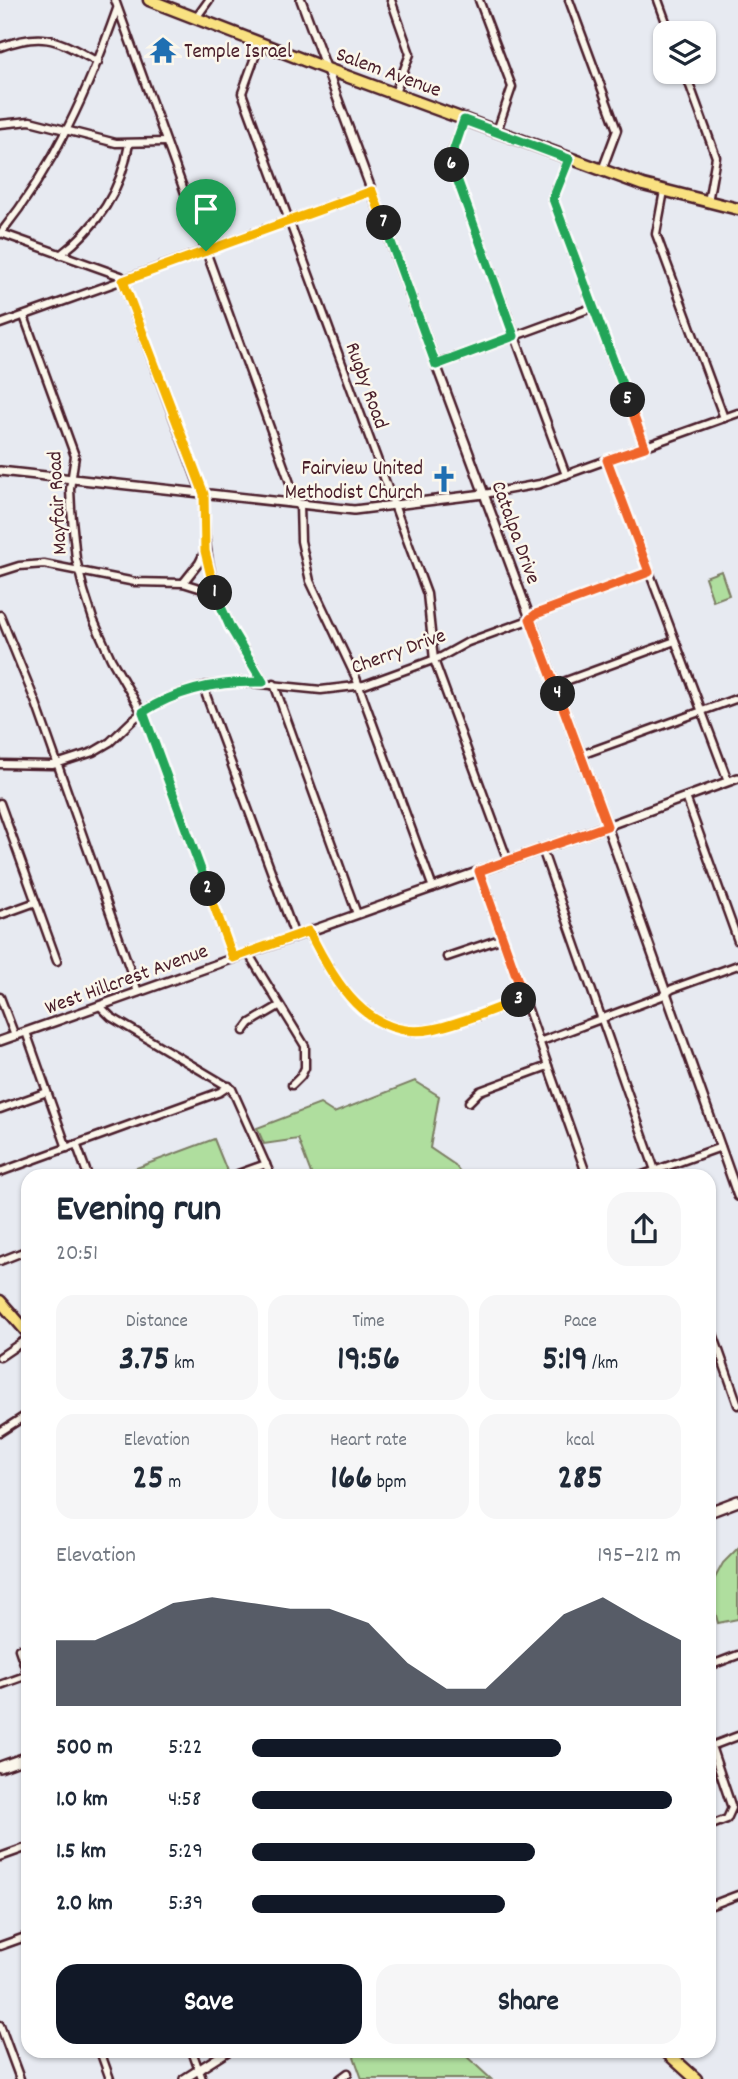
<!DOCTYPE html>
<html lang="en">
<head>
<meta charset="utf-8">
<style>
  :root { --surface:#fff; --page:#f6f6f7; --text:#1f2937; --muted:#747a83; --accent:#111827 }
  body { margin:0; font-family:Dekko,sans-serif; background:var(--page); color:var(--text); height:100vh; display:flex; flex-direction:column; font-size:26px; white-space:nowrap }
  * { box-sizing:border-box; margin:0 }
  p { font-size:23px; color:var(--muted) }
  .icon { flex:none; width:38px; height:38px; fill:none; stroke:currentColor; stroke-width:2; stroke-linecap:round; stroke-linejoin:round }
  .map { position:relative; flex:1; overflow:hidden }
  .panel { position:absolute; left:21px; top:1169px; width:695px; height:889px; display:flex; flex-direction:column; background:var(--surface); border-radius:21px; box-shadow:0 2px 5px #0004 }
  .panel>* { flex:none }
  .fabs { position:absolute; left:653px; top:21px; display:grid; gap:14px }
  .fabs a { display:grid; place-items:center; width:63px; height:63px; border-radius:14px; background:var(--surface); box-shadow:0 2px 5px #0004; font-size:35px }
  .pin { position:absolute; display:grid; place-items:center; width:60px; height:60px; color:#fff; margin:-72px -30px; border-radius:50% 50% 50% 0; rotate:-45deg; box-shadow:0 0 7px #0007 }
  .pin .icon { rotate:45deg }
  .km { position:absolute; width:35px; height:35px; margin:-18px; border-radius:50%; background:#222; color:#fff; font-size:19px; line-height:35px; text-align:center }
  .round { display:grid; place-items:center; flex:none; width:74px; height:74px; border-radius:21px; background:var(--page) }
  .headline { display:flex; align-items:center; justify-content:space-between; height:119px; padding:0 35px }
  h1 { font-size:38px; font-weight:700; line-height:52px }
  .stats { display:grid; grid-template-columns:repeat(3,1fr); gap:10px; height:119px; padding:7px 35px }
  .stats div { display:grid; align-content:center; border-radius:18px; background:var(--page); text-align:center }
  .stats b { font-size:35px; font-weight:700 }
  .stats small { font-size:19px; font-weight:400 }
  .stats p { font-size:19px }
  .chart { height:196px; padding:14px 35px }
  .chart p { display:flex; justify-content:space-between }
  .chart svg { width:100%; height:126px; margin-top:7px; fill:var(--accent); opacity:.7 }
  .action { display:flex; gap:14px; margin-top:auto; padding:14px 35px }
  .action a { flex:1; height:80px; border-radius:21px; background:var(--accent); color:#fff; font-size:28px; font-weight:700; line-height:80px; text-align:center }
  .action a+a { background:var(--page); color:var(--text) }
  ul { padding:0 35px; list-style:none; font-size:23px }
  li { display:grid; grid-template-columns:112px 84px 1fr; align-items:center; height:52px }
  li i { height:18px; border-radius:9px; background:var(--accent) }
  .map>svg:first-child { display:block }
</style>
</head>
<body>
<div class="map">
<svg width="738" height="2079" viewBox="0 0 738 2079">
  <rect width="100%" height="100%" fill="#e7eaf1"/>
  <filter id="ink" filterUnits="userSpaceOnUse"><feTurbulence type="fractalNoise" baseFrequency=".0143" numOctaves="2"/><feDisplacementMap in="SourceGraphic" scale="14" xChannelSelector="R" yChannelSelector="G"/><feConvolveMatrix kernelMatrix="1 2 1 2 8 2 1 2 1" color-interpolation-filters="sRGB"/></filter>
  <g filter="url(#ink)">
    <g fill="#afde9e" stroke="#7c7e64" stroke-width="2">
      <path d="M721 571 729 595 713 601 705 577Z"/>
      <path d="M415 1081 439 1096 430 1148 455 1165 463 1176H312L298 1139 264 1144 257 1128 320 1104 334 1113Z"/>
      <path d="M214 1139 229 1176H115Z"/>
      <path d="M738 1548V1619L718 1623 709 1589 723 1563Z"/>
      <path d="M352 2051H472L465 2055 491 2079H362Z"/>
    </g>
    <g fill="none" stroke-linecap="round" stroke-linejoin="round">
      <defs>
        <g id="minor">
          <path d="M115 0 298 505"/>
          <path d="M391 0 410 54 395 93"/>
          <path d="M479 0 512 87 497 131"/>
          <path d="M569 0 617 130 602 170"/>
          <path d="M658 0 670 33"/>
          <path d="M196 18 209 0"/>
          <path d="M260 43 242 93 427 594 434 660 508 861"/>
          <path d="M0 47C46 30 58 41 98 62"/>
          <path d="M685 72 716 157 708 202"/>
          <path d="M464 120 451 155V163L566 475"/>
          <path d="M0 124 30 121 116 143 166 142"/>
          <path d="M569 159 553 199 645 447"/>
          <path d="M664 191 656 234 724 418"/>
          <path d="M1 233 121 276 202 494"/>
          <path d="M0 234C55 165 88 91 117 9"/>
          <path d="M60 255C98 226 121 191 129 144"/>
          <path d="M24 316 75 456 70 489 71 509 76 559 84 591 93 619 111 659 146 720 233 958"/>
          <path d="M0 324 372 191"/>
          <path d="M436 365 594 307"/>
          <path d="M607 460 728 781"/>
          <path d="M204 494C204 542 208 582 230 626 239 646 254 663 263 682"/>
          <path d="M484 494 540 484 738 413"/>
          <path d="M300 505 301 541 310 581 356 678 433 888"/>
          <path d="M0 572 19 566 44 564 135 582 183 583 215 593"/>
          <path d="M183 583 199 563 205 551"/>
          <path d="M0 615 36 703 138 992"/>
          <path d="M274 684 357 914"/>
          <path d="M555 685 675 641"/>
          <path d="M205 686 206 695 295 936"/>
          <path d="M581 755 738 698"/>
          <path d="M0 764 53 765 93 752 110 742 135 718 152 706 181 693 205 686 242 682 321 690 364 685 441 657 468 642 526 621 536 614 649 572"/>
          <path d="M686 797 738 941"/>
          <path d="M0 803 57 961"/>
          <path d="M542 849 657 1176"/>
          <path d="M479 871 587 1176"/>
          <path d="M0 915 36 902"/>
          <path d="M309 931C333 980 368 1041 433 1029 464 1023 494 1009 524 998"/>
          <path d="M248 953 305 1046V1068L301 1076 292 1085"/>
          <path d="M447 957 503 938"/>
          <path d="M0 997 15 1036"/>
          <path d="M100 1006 111 1017 232 1089 271 1176"/>
          <path d="M244 1031 250 1023 279 1006"/>
          <path d="M26 1032 67 1148"/>
          <path d="M539 1042 662 996 672 989 738 965"/>
          <path d="M469 1102 480 1091 548 1066"/>
          <path d="M0 1109 47 1092"/>
          <path d="M77 1146 88 1176"/>
          <path d="M0 1172 220 1092 229 1086"/>
          <path d="M238 1174 266 1164"/>
          <path d="M640 1176 721 1147"/>
          <path d="M0 1261 28 1250"/>
          <path d="M709 1322 738 1405"/>
          <path d="M0 1357 28 1338"/>
          <path d="M0 1432 28 1414"/>
          <path d="M19 1649 28 1675"/>
          <path d="M709 1666 738 1655"/>
          <path d="M0 1685 28 1675"/>
          <path d="M709 1747 738 1736"/>
          <path d="M709 1826 727 1819 732 1808 711 1746"/>
          <path d="M0 1857 28 1847"/>
          <path d="M709 1906 738 1895"/>
          <path d="M0 1946 28 1936"/>
          <path d="M0 2025 20 2079"/>
          <path d="M100 2051 110 2079"/>
          <path d="M192 2051 202 2079"/>
          <path d="M340 2079 348 2073"/>
        </g>
        <g id="tertiary">
          <path d="M301 0 607 826 738 1196"/>
          <path d="M0 471 354 510 484 494"/>
          <path d="M0 1041 615 823 738 778"/>
          <path d="M184 2079 228 2051"/>
        </g>
        <g id="secondary">
          <path d="M709 1512 738 1501"/>
          <path d="M0 1767 28 1757"/>
        </g>
        <g id="primary">
          <path d="M149 0 327 69 643 185 738 209"/>
          <path d="M0 1301 28 1333"/>
          <path d="M665 2051 696 2079"/>
        </g>
      </defs>
      <use href="#minor" stroke="#4a1f2b" stroke-width="11"/>
      <use href="#tertiary" stroke="#4a1f2b" stroke-width="12"/>
      <use href="#secondary" stroke="#4a1f2b" stroke-width="14"/>
      <use href="#primary" stroke="#4a1f2b" stroke-width="15"/>
      <use href="#minor" stroke="#fbf7ec" stroke-width="6"/>
      <use href="#tertiary" stroke="#fbf7ec" stroke-width="7"/>
      <use href="#secondary" stroke="#fbf7ec" stroke-width="9"/>
      <use href="#primary" stroke="#f9e181" stroke-width="10"/>
    </g>
  </g>
  <g fill="none" stroke-linecap="round" stroke-linejoin="round" filter="url(#ink)">
    <defs>
      <path id="split-1" d="M206 251 123 281 204 494 205 551 215 593"/>
      <path id="split-2" d="M208 889 143 712C180 688 220 681 263 682L230 627 215 593"/>
      <path id="split-3" d="M208 889 233 958 309 931C333 980 368 1042 433 1029 462 1023 491 1010 519 1000"/>
      <path id="split-4" d="M519 1000 524 998 479 871 607 826 558 694"/>
      <path id="split-5" d="M558 694 530 619 536 614 649 572 607 460 645 447 628 400"/>
      <path id="split-6" d="M452 165V155L464 120 569 159 553 199 628 400"/>
      <path id="split-7" d="M384 223 436 365 514 336 452 165"/>
      <path id="split-8" d="M206 251 372 191 384 223"/>
    </defs>
    <use href="#split-1" stroke="#fff" stroke-width="14"/>
    <use href="#split-2" stroke="#fff" stroke-width="14"/>
    <use href="#split-3" stroke="#fff" stroke-width="14"/>
    <use href="#split-4" stroke="#fff" stroke-width="14"/>
    <use href="#split-5" stroke="#fff" stroke-width="14"/>
    <use href="#split-6" stroke="#fff" stroke-width="14"/>
    <use href="#split-7" stroke="#fff" stroke-width="14"/>
    <use href="#split-8" stroke="#fff" stroke-width="14"/>
    <use href="#split-1" stroke="#f5b400" stroke-width="9"/>
    <use href="#split-2" stroke="#22a559" stroke-width="9"/>
    <use href="#split-3" stroke="#f5b400" stroke-width="9"/>
    <use href="#split-4" stroke="#f0652b" stroke-width="9"/>
    <use href="#split-5" stroke="#f0652b" stroke-width="9"/>
    <use href="#split-6" stroke="#22a559" stroke-width="9"/>
    <use href="#split-7" stroke="#22a559" stroke-width="9"/>
    <use href="#split-8" stroke="#f5b400" stroke-width="9"/>
  </g>
  <defs>
    <symbol id="temple-bare" viewBox="-9 -9 18 18"><path d="M0-6L5-2H3V0L6.5 2.5H4V6H1.5V3h-3V6H-4V2.5H-6.5L-3 0V-2H-5Z" fill="#1f6fb2" stroke="#fbf7ec" stroke-width="2.5" paint-order="stroke"/></symbol>
    <symbol id="church-bare" viewBox="-9 -9 18 18"><path d="M-1.2-6h2.4v3.5h3.3v2.4h-3.3V6h-2.4V-.1h-3.3v-2.4h3.3Z" fill="#1f6fb2" stroke="#fbf7ec" stroke-width="2.5" paint-order="stroke"/></symbol>
  </defs>
  <g fill-rule="evenodd">
    <use href="#temple-bare" x="144" y="31" width="38" height="38"/>
    <use href="#church-bare" x="425" y="460" width="38" height="38"/>
  </g>
  <g text-anchor="middle" stroke-width="5" stroke-linejoin="round" paint-order="stroke">
    <g font-size="21" fill="#4a1f2b" stroke="#fbf7ec" text-anchor="start">
      <text x="184" y="57">Temple Israel</text>
      <text x="423" y="474" text-anchor="end">Fairview United<tspan x="423" dy="24">Methodist Church</tspan></text>
    </g>
    <g font-size="21" fill="#4a1f2b" stroke="#fbf7ec">
      <text transform="translate(389 71) rotate(20)" y="7">Salem Avenue</text>
      <text transform="translate(368 385) rotate(70)" y="7">Rugby Road</text>
      <text transform="translate(56 503) rotate(-93)" y="7">Mayfair Road</text>
      <text transform="translate(517 532) rotate(70)" y="7">Catalpa Drive</text>
      <text transform="translate(398 650) rotate(-20)" y="7">Cherry Drive</text>
      <text transform="translate(126 978) rotate(-20)" y="7">West Hillcrest Avenue</text>
    </g>
  </g>
</svg>
<div class="fabs">
<a><svg class="icon" aria-label="layers" viewBox="0 0 24 24"><path d="M12 4l9 5-9 5-9-5zM3 14l9 5 9-5"/></svg></a>
</div>
<div class="pin" style="left:206px;top:251px;background:#1e9e55"><svg class="icon" aria-label="arrive" viewBox="0 0 24 24"><path d="M6 21V4h12l-3 4 3 4H6"/></svg></div>
<b class="km" style="left:215px;top:593px">1</b>
<b class="km" style="left:208px;top:889px">2</b>
<b class="km" style="left:519px;top:1000px">3</b>
<b class="km" style="left:558px;top:694px">4</b>
<b class="km" style="left:628px;top:400px">5</b>
<b class="km" style="left:452px;top:165px">6</b>
<b class="km" style="left:384px;top:223px">7</b>
<section class="panel">
<div class="headline"><div><h1>Evening run</h1><p>20:51</p></div><a class="round"><svg class="icon" aria-label="share" viewBox="0 0 24 24"><path d="M12 15V3M7 8l5-5 5 5M5 13v7h14v-7"/></svg></a></div>
<div class="stats">
<div><p>Distance</p><b>3.75<small> km</small></b></div>
<div><p>Time</p><b>19:56</b></div>
<div><p>Pace</p><b>5:19<small> /km</small></b></div>
</div>
<div class="stats">
<div><p>Elevation</p><b>25<small> m</small></b></div>
<div><p>Heart rate</p><b>166<small> bpm</small></b></div>
<div><p>kcal</p><b>285</b></div>
</div>
<div class="chart"><p><span>Elevation</span>195–212 m</p>
<svg viewBox="0 0 160 44" preserveAspectRatio="none"><path d="M0 44V21L10 21L20 15L30 8L40 6L50 8L60 10L70 10L80 15L90 29L100 38L110 38L120 25L130 12L140 6L150 14L160 21V44z"/></svg>
</div>
<ul>
<li><b>500 m</b>5:22<i style="width:72%"></i></li>
<li><b>1.0 km</b>4:58<i style="width:98%"></i></li>
<li><b>1.5 km</b>5:29<i style="width:66%"></i></li>
<li><b>2.0 km</b>5:39<i style="width:59%"></i></li>
</ul>
<div class="action"><a>Save</a><a>Share</a></div>
</section>
</div>
</body>
</html>
